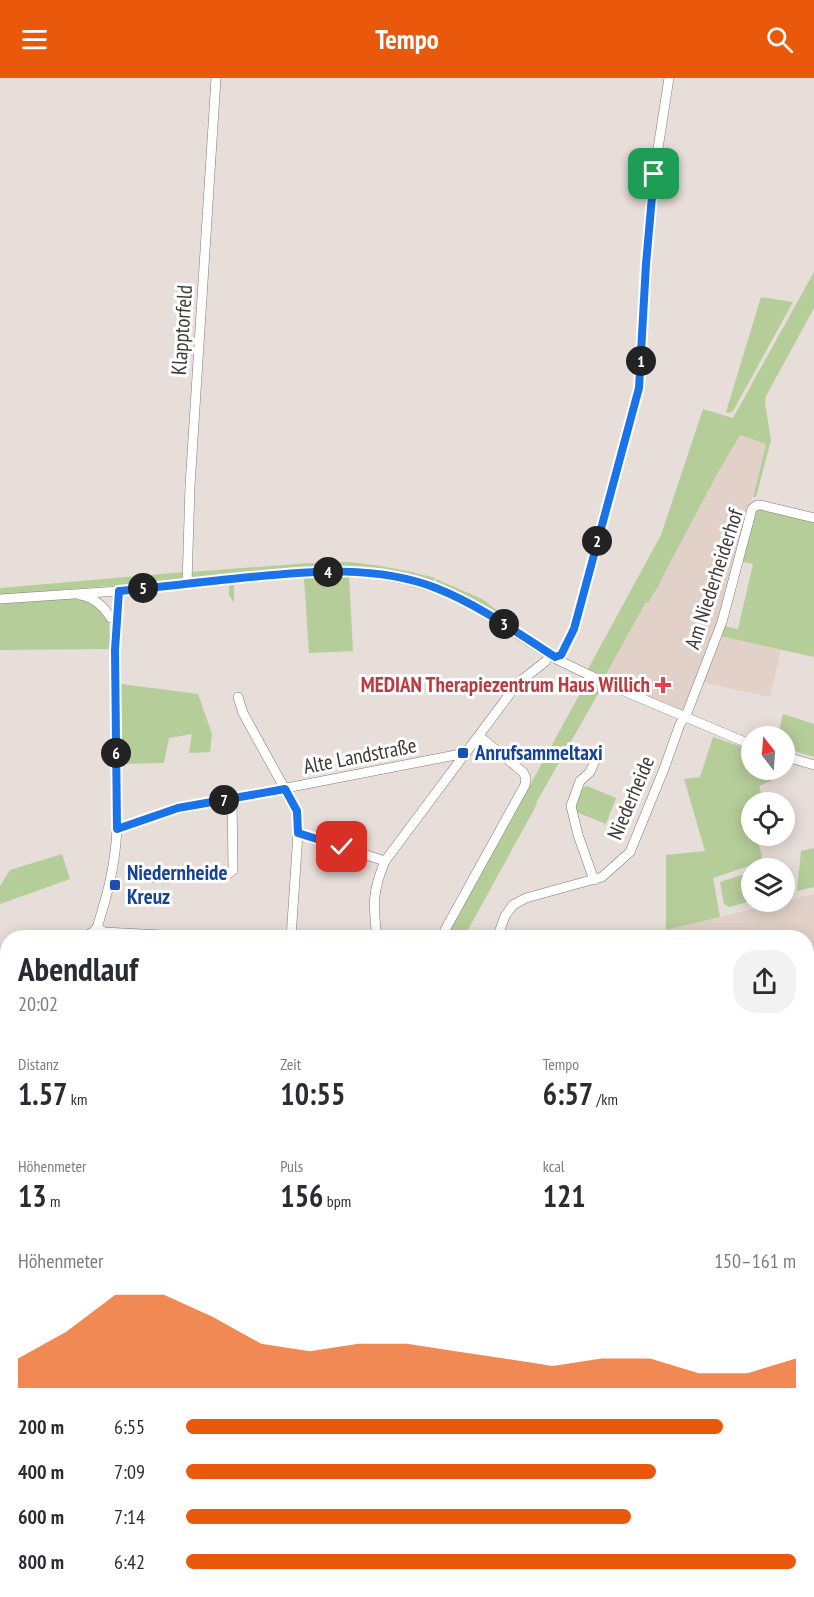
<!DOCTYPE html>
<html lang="de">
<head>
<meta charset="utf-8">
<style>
  :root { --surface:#fff; --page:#f2f2f3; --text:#2b2b33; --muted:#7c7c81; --accent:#ea580c }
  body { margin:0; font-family:"PT Sans Narrow",sans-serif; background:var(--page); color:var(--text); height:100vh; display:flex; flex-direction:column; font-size:22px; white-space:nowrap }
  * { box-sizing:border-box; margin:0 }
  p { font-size:20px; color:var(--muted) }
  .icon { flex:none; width:33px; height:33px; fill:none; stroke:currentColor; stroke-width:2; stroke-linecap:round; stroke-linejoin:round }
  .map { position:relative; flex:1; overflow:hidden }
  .sheet { position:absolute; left:0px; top:852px; width:814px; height:668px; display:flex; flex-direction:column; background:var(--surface); border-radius:24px 24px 0 0; box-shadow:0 3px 15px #0003 }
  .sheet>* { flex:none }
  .needle { width:39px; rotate:343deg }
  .controls { position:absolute; left:741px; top:648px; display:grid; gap:12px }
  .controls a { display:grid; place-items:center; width:54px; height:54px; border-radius:50%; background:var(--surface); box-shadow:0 3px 15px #0003; font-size:30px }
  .pin { position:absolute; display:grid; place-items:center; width:51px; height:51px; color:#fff; margin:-26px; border-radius:12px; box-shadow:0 3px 9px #0006 }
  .km { position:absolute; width:30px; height:30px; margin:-15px; border-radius:50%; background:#222; color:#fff; font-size:16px; line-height:30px; text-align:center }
  .round { display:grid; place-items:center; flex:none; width:63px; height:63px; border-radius:24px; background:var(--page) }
  .overview { display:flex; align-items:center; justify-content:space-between; height:102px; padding:0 18px }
  h1 { font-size:33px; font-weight:600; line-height:45px }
  .stats { display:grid; grid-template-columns:repeat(3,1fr); gap:9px; height:102px; padding:6px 18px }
  .stats div { display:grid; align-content:center }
  .stats b { font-size:30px; font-weight:600 }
  .stats small { font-size:16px; font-weight:400 }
  .stats p { font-size:16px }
  .chart { height:168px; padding:12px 18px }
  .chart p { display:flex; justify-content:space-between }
  .chart svg { width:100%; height:108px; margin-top:6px; fill:var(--accent); opacity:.7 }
  ul { padding:0 18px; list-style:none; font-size:20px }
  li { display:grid; grid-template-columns:96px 72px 1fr; align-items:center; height:45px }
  li i { height:15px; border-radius:8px; background:var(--accent) }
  header { display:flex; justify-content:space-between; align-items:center; height:78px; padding:0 18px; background:var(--accent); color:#fff; font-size:27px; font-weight:600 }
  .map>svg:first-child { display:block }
</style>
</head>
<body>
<header><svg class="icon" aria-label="menu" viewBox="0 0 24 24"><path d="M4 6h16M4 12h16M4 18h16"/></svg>Tempo<svg class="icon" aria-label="search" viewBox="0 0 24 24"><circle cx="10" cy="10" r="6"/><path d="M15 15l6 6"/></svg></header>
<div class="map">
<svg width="814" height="1519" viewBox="0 0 814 1519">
  <rect width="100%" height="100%" fill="#e7ddd9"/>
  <g fill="#e1d1c8">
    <path d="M740 357 766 366 722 539 685 633 641 616 607 599 608 597 606 596 646 524 648 525 659 507 665 494 720 391Z"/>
    <path d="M720 558 781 572 770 619 702 604Z"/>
    <path d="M814 816V1024L807 1021V860L666 859V852Z"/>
  </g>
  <g fill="#b5cd99">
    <path d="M814 194V230L766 318 765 325 771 362 756 419H753L766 366 740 357 720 391 665 494 659 507 648 525 646 524 606 596 608 597 607 599 588 591 661 457 703 331 733 340Z"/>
    <path d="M761 219 793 224 733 333 728 335 726 334Z"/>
    <path d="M758 428 814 442V579L720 558 724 548 738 551 753 486 740 483 754 431Z"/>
    <path d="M349 484C379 487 407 492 435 500L432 505 396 495 358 490H340L313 491 191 500 190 494 310 485Z"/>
    <path d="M184 494 181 502 0 517V510Z"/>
    <path d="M314 497 366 498 414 507 461 524 490 542C478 536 466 528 453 523 420 508 385 501 349 498L353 573 309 575 304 500 234 506V525L229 517V509L235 504Z"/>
    <path d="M436 501 482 521 509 541 507 543 479 526 436 506Z"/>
    <path d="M47 521C65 521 95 517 106 536 111 545 109 561 110 571L0 572V525Z"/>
    <path d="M587 603 602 609 536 725 537 726 464 859 446 860Z"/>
    <path d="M121 606 198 616 212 656 210 674 189 675 192 656 169 660 164 685 122 686Z"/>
    <path d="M783 636 814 646V679L785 670 784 658H778Z"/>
    <path d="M713 659 751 672 752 692H779L771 703 759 708 764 724H752V758H756L762 777 761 784 713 800 720 839 666 852V777L705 773 684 701 700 699Z"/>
    <path d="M587 708 616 720 606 746 576 734 573 727 580 711Z"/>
    <path d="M814 770V809L797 813 801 773Z"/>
    <path d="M62 776 70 801 0 826V808L10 792Z"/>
    <path d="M751 794V823L729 829 724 826 720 804Z"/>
    <path d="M0 1374 7 1375 8 1512H142V1516L173 1519H0Z"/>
    <path d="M145 1512H374L375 1519H206Z"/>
  </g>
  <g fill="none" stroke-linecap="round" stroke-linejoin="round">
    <g stroke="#5693b9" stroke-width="1.5">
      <path d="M0 1505 8 1507"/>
      <path d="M23 1512 30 1514"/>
      <path d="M46 1519 49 1516 75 1514 114 1519"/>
    </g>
    <defs>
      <g id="minor">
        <path d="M187 506 190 408 216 0"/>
        <path d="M80 517C94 519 104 529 111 540"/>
        <path d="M0 521 119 513 308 494 371 495 404 501 435 510 469 525 558 582 612 608 752 667"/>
        <path d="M555 579 561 577 574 551 639 310 646 186 654 96 669 0"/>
        <path d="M238 619 243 635 297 733 298 755 291 860"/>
        <path d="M784 678 814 687"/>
        <path d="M117 751 178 731 466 675"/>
        <path d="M298 755 385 783"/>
        <path d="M155 800 227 797 233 792 232 721"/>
        <path d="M594 802 578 757 571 728 580 703 590 694 599 674"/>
        <path d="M97 850 104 854 216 860"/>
        <path d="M445 852 525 707 526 700 523 694 479 658"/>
        <path d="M82 860 93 854 97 850C108 814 115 789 117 751L115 572 119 513"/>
        <path d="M377 860C373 827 372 814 385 783L518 605 546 583"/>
        <path d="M497 860 505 838 513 827 526 820 602 799 630 774 664 691 680 646 687 635 722 544 752 431 757 427H761L814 440"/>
        <path d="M0 881 8 879"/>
        <path d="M807 1024 814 1027"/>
        <path d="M807 1093 814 1090"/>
        <path d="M807 1282 814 1314"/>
        <path d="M807 1357H814"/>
        <path d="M807 1437 814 1438"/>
        <path d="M378 1512 380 1519"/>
        <path d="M720 1512V1519"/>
        <path d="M762 1512 786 1519"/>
      </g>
    </defs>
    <use href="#minor" stroke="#847b77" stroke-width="10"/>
    <use href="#minor" stroke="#fff" stroke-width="9"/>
  </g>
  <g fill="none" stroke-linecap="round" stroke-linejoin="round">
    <defs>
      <path id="route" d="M342 769 298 755 297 733 285 711 178 730 117 751 115 572 119 513C163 509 207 503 251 499 312 493 377 487 436 510 479 527 516 554 555 579L561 577 574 551 639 310 646 186 654 96"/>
    </defs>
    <use href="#route" stroke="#fff" stroke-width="12"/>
    <use href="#route" stroke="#1a73e8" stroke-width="8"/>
  </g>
  <path fill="#e0444e" stroke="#fff" stroke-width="2" d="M660 598h6v6h6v6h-6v6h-6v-6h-6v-6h6z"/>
  <g fill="#1a4fb4" stroke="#fff" stroke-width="2">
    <rect x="457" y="669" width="12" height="12" rx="3"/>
    <rect x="109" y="801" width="12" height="12" rx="3"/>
  </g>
  <g text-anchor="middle" stroke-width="6" stroke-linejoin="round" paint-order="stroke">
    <g font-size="21" fill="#3d3938" stroke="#fff">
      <text transform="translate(182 252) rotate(-86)" y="7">Klapptorfeld</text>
      <text transform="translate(714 501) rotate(-72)" y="7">Am Niederheiderhof</text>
      <text transform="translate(360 678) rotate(-11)" y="7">Alte Landstraße</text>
      <text transform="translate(631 720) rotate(-67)" y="7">Niederheide</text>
    </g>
    <g font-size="21" font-weight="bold" fill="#be3a42" stroke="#fff" text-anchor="end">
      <text x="650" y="614">MEDIAN Therapiezentrum Haus Willich</text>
    </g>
    <g font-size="21" font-weight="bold" fill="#164399" stroke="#fff" text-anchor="start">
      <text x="475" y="682">Anrufsammeltaxi</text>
      <text x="127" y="802">Niedernheide<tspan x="127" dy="24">Kreuz</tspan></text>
    </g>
  </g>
</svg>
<div class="controls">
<a><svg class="needle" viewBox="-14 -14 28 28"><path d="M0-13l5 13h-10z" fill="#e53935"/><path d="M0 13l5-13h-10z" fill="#7c7c81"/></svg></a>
<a><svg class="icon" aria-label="locate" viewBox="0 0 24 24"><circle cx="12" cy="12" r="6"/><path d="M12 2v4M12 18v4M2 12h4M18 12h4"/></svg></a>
<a><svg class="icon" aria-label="layers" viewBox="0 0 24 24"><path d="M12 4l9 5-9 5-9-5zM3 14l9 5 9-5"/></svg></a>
</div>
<div class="pin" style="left:654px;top:96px;background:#1e9e55"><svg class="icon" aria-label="arrive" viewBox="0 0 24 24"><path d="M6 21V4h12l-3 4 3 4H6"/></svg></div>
<div class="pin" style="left:342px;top:769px;background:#d93025"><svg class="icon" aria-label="check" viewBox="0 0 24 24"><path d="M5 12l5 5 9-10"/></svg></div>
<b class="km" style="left:641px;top:283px">1</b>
<b class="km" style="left:597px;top:463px">2</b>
<b class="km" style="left:504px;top:546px">3</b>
<b class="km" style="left:328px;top:494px">4</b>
<b class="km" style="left:143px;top:510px">5</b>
<b class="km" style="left:116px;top:675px">6</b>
<b class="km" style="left:224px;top:722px">7</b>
<section class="sheet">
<div class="overview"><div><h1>Abendlauf</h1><p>20:02</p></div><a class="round"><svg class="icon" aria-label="share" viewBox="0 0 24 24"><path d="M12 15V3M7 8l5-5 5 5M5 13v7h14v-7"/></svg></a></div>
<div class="stats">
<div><p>Distanz</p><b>1.57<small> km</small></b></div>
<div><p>Zeit</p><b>10:55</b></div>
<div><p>Tempo</p><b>6:57<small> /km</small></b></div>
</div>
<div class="stats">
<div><p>Höhenmeter</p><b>13<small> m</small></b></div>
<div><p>Puls</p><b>156<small> bpm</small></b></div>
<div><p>kcal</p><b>121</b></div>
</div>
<div class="chart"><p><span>Höhenmeter</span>150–161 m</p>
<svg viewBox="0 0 160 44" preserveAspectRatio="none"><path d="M0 44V32L10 21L20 6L30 6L40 15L50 26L60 29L70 26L80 26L90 29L100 32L110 35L120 32L130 32L140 38L150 38L160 32V44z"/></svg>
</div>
<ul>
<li><b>200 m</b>6:55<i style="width:88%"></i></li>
<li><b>400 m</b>7:09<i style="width:77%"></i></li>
<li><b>600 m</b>7:14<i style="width:73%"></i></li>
<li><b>800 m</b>6:42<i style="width:100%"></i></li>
</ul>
</section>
</div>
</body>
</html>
